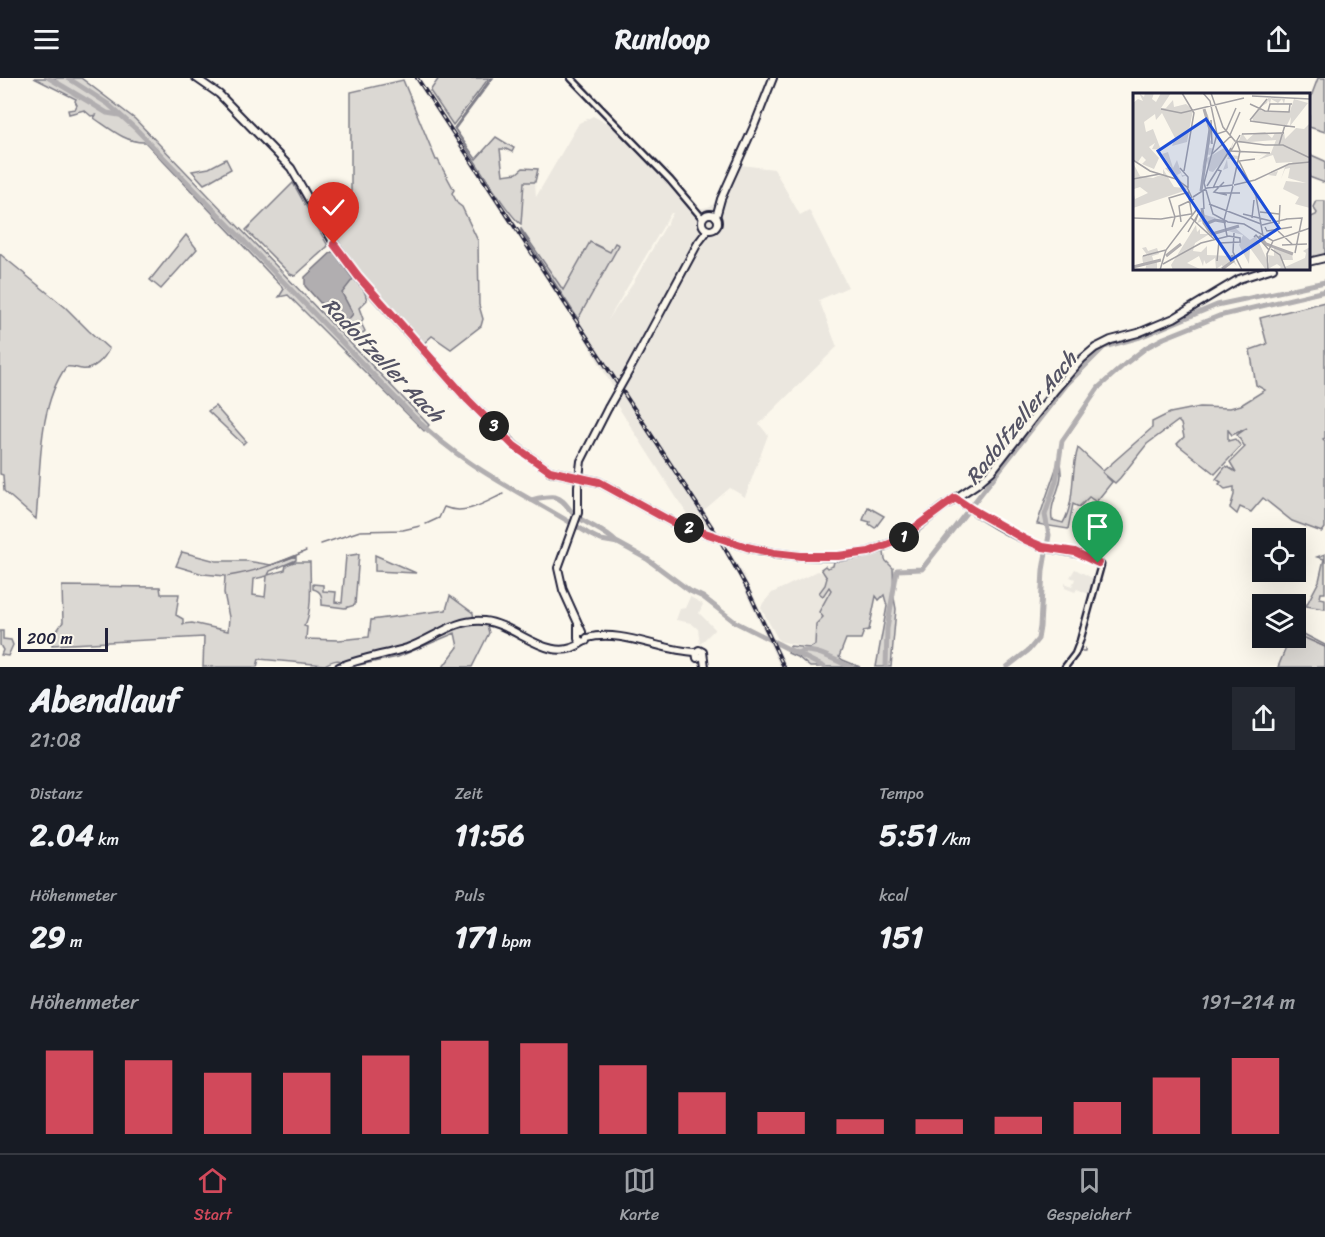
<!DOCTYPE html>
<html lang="de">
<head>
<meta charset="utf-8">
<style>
  :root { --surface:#171b24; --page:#242831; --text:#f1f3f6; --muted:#9ea1a6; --line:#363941; --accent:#d1495b }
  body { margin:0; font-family:Sriracha,sans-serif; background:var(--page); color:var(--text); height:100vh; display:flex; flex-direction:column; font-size:22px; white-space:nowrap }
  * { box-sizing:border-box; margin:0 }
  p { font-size:20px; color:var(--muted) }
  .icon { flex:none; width:33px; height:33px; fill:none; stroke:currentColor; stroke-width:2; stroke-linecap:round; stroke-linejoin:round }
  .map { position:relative; height:589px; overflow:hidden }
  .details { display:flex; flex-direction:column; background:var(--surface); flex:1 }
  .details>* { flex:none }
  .buttons { position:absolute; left:1252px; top:450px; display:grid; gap:12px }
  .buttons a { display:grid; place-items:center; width:54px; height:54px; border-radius:0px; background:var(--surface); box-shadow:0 6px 24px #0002; font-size:30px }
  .scale { position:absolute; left:18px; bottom:15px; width:90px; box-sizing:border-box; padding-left:6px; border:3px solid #22223b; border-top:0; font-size:16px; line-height:21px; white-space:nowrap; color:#22223b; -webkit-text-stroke:4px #fbf7ec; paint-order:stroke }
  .pin { position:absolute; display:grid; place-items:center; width:51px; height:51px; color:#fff; margin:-62px -26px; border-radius:50% 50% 50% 0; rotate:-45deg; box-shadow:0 0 6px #0007 }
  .pin .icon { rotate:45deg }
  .km { position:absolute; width:30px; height:30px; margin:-15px; border-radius:50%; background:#222; color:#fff; font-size:16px; line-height:30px; text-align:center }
  .round { display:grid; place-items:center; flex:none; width:63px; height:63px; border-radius:0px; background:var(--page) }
  .overview { display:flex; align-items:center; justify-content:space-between; height:102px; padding:0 30px }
  h1 { font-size:33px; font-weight:800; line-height:45px }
  .figures { display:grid; grid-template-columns:repeat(3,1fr); gap:9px; height:102px; padding:6px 30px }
  .figures div { display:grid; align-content:center }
  .figures b { font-size:30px; font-weight:800 }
  .figures small { font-size:16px; font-weight:400 }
  .figures p { font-size:16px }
  .chart { height:168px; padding:12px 30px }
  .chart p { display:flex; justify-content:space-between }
  .chart svg { width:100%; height:108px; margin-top:6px; stroke:var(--accent); stroke-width:6 }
  header { display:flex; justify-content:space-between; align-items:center; height:78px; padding:0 30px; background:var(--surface); font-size:27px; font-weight:800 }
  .menu { display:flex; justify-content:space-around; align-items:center; height:84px; border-top:2px solid var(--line); background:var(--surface); font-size:16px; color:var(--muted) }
  .menu a { display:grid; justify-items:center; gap:3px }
  .menu .on { color:var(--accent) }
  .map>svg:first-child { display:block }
</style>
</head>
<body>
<header><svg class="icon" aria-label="menu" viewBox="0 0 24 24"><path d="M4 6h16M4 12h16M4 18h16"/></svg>Runloop<svg class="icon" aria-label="share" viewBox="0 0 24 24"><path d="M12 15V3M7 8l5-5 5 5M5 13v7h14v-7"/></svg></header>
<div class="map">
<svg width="1325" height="589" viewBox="0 0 1325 589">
  <rect width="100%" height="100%" fill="#fbf7ec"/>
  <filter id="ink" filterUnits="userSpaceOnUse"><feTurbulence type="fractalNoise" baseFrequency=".0167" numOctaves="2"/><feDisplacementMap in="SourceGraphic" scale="12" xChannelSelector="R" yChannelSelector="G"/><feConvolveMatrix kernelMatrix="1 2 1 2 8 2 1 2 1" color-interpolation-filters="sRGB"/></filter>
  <g filter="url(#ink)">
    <g fill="#ebe7df" fill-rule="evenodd">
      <path d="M414 0H420L578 240 610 174 590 164 563 213 521 151 522 133 524 104H535L536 119 579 45 593 38 613 48 692 130V132L708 129 726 120 741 87 774 91 800 137 809 132 848 209 819 222 837 269 759 346 768 357 745 419 730 410 704 432 743 495 787 589H780L739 500 713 455 696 450 615 324 618 318 584 259ZM671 135H673L630 210 608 242Z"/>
      <path d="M1075 491 1094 501 1096 503 1091 517 1077 511 1075 514 1065 510V505L1072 508 1075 501 1070 499Z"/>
      <path d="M818 493 827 497 825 503 831 512 819 534 823 539 816 546 815 567 811 570 779 563 761 530 763 525 772 515Z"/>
      <path d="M690 519 703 526 699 535 715 551 700 566 698 551 691 545 676 542 680 531 685 530Z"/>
    </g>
    <g fill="#dbd8d3" stroke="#7e7d87" stroke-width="1.5" fill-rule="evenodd">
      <path d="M34 0H81L135 41 429 347 424 353 288 217 279 219 284 211 145 64C126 65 109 50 94 40L96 37 91 38 84 32 69 36 68 32 75 31 77 27 75 23 76 21Z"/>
      <path d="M439 0H489L453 47 430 13Z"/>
      <path d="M491 0H493L455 51 476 81 496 59 514 70 512 74 506 71H500L503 97 517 95 523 90 538 91 535 104H524L521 146C511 142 464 66 454 50Z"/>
      <path d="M1318 0H1325V54L1309 49V24Z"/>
      <path d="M403 2 436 82H438L454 112 452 115 458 126 462 129 478 163 479 227 483 241 481 248 451 271 432 258 423 266 348 180 334 160V132L351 133V14Z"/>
      <path d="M1309 76 1325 83V105L1309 99Z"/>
      <path d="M226 81 231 91 208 104 204 106 192 93 209 90Z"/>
      <path d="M293 105 328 168 295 198 290 196 246 152Z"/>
      <path d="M1316 123H1325V178L1309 181V147L1311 139 1316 137 1317 135 1313 129Z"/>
      <path d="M521 151 563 212 590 164 610 174 615 165 619 167 578 241 521 153Z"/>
      <path d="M186 157 197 171 161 211 150 202Z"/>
      <path d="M0 176 65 229 89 253 109 271C105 280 93 293 82 291 76 290 72 288 66 289 37 329 41 394 36 441L4 413 3 397 0 396Z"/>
      <path d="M345 191C357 197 364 209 367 222L359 230 363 241 361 245 365 253 354 263C336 251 338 221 335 202Z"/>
      <path d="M1325 224V360L1323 361 1325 363V450L1322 454 1292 443 1263 420 1251 434 1240 429 1237 436 1230 430 1234 417V409L1225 411 1219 406 1221 404 1216 401 1226 388 1236 394 1230 384 1245 369 1237 357 1247 350 1232 357 1228 352V363L1235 361 1241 368 1215 396 1177 366 1184 359 1181 346 1178 343 1147 366 1120 400 1115 405 1102 394 1112 404 1096 424 1089 419 1079 429 1073 426 1068 451 1037 446 1059 382C1067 408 1049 419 1052 442L1063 445C1076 423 1070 395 1078 370L1103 393 1152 350V344L1170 335 1200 329 1230 330 1241 327 1265 312 1256 307 1250 272 1267 266 1260 240Z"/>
      <path d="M215 328 246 363 243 366 208 333Z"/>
      <path d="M868 429 884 438 875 450 869 446 870 444 863 442Z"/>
      <path d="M182 474 216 483H247L271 487 296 478V482L270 493 268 497 285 492 286 487 294 484H310C310 499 313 537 304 548L307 549 306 561 339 562 369 559 371 542 446 532 450 518 473 535 474 542 486 543 489 555 472 589H443L458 569 455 555 398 579 349 589H341L347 586C339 580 333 582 325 587L259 581 257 589H203L204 559 52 567 54 557 63 544 62 508 160 509 161 516H179L176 537 183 541V546L192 545 228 553 229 539 224 515 225 498 203 496 176 488ZM267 498 265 519 253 517 254 501Z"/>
      <path d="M884 474 885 482 893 490 894 520 896 531 891 589H876L887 528 884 517 879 522 876 518 869 552 864 553 861 561H846L839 579 843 582 860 589H810L799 580 788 575 790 568 810 570 815 567 816 546 823 539 819 534 831 512 829 509 823 518 819 515 825 507 827 500 821 491 825 488 827 490 833 488 834 483Z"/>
      <path d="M359 476 355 527 345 530 322 527C322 519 322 513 313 511V506L323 507V513L336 514 335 524 342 525 346 478Z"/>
      <path d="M1325 476V515H1321L1320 520 1325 521V531L1306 528 1319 503 1324 481 1317 479Z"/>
      <path d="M375 477 416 495 375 493Z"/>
      <path d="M1296 552 1325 567V589H1278L1290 560H1296Z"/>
      <path d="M0 553H3V561L11 562 13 567 8 578 1 577 3 572 0 567Z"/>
    </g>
    <path fill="#b1aeb0" stroke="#787681" stroke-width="1.5" d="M333 173 353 201 342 215 353 236 342 249 305 208V199Z"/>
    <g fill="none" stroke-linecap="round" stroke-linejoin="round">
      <g stroke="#787681" stroke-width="1.5">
        <path d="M426 446 439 440 444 429C465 438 484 425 503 416"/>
        <path d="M321 466 360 453 403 452 420 448"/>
        <path d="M228 498C256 494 281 484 306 473"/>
        <path d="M1296 556 1325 569"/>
        <path d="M1080 573H1085V570"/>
      </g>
      <g stroke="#b1aeb0" stroke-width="5">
        <path d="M49 0 91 25"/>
        <path d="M68 0 108 26 137 52 414 339C468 393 526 416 589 456L601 462 618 465 647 481 690 513 703 519 735 544 824 589"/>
        <path d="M94 27 107 35 119 37"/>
        <path d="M531 422C539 420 546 418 555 419 566 422 568 432 576 438 590 448 606 453 617 465"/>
        <path d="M797 575C812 567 837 584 851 589"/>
        <path d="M886 589 887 551 897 492 922 491 1067 306 1104 269 1140 259 1217 227 1325 204"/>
        <path d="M1007 589 1029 572 1038 561 1040 549 1043 492 1049 457 1045 437 1056 403 1062 363 1099 309 1125 286 1147 269 1164 260 1219 238 1325 213"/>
      </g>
      <defs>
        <g id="minor">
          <path d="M571 0 670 102 703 141"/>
          <path d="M955 420C977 437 1014 459 1040 468 1064 476 1078 471 1101 487L1080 563 1075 576 1065 589"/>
        </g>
        <g id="major">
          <path d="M196 0 219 16 291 90 332 162 358 199 468 322 515 368 550 393 599 404 672 444 747 469 774 475 801 478 838 479 869 474 897 463 911 454 941 430 977 406 992 393 1055 312 1082 281 1095 270 1111 262 1138 255 1174 240 1239 201 1273 190"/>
          <circle cx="710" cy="144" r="8"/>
          <path d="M716 139 721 121 754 48 773 0"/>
          <path d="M1308 184 1325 180"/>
          <path d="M629 293 698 165 708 152"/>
          <path d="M578 548V561L582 564 586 563"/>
          <path d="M582 554 563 512 558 490 578 435V408L581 383 608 330"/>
          <path d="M587 560C623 551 660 573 696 574"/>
          <path d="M703 578 697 580 696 574 699 572 703 574 705 589"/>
          <path d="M339 589C361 580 384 577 407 570 433 561 455 540 484 543 517 546 550 589 583 564"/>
        </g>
      </defs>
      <use href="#minor" stroke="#22223b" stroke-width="9"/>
      <use href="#major" stroke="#22223b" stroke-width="10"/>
      <use href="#minor" stroke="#fbf7ec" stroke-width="4.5"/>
      <use href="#major" stroke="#fbf7ec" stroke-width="6"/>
      <defs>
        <path id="rail" d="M417 0 719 460 746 508 784 589"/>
      </defs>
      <use href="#rail" stroke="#22223b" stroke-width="4"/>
      <use href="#rail" stroke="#fbf7ec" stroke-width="1.5" stroke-dasharray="4.5" stroke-linecap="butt"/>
      <defs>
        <path id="major-bridge" d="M608 330 629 293"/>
      </defs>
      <use href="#major-bridge" stroke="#22223b" stroke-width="10" stroke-linecap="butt"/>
      <use href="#major-bridge" stroke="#fbf7ec" stroke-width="6"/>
    </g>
  </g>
  <g fill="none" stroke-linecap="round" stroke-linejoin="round" filter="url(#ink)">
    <defs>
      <path id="route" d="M334 166 358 198 468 322 514 368 550 393 599 404 672 444 747 469 774 475 801 478H838L869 474 897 463 955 420 973 432 1026 462 1043 469 1075 474 1098 485"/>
    </defs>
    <use href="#route" stroke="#fff" stroke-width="12"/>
    <use href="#route" stroke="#d1495b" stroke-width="8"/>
  </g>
  <g text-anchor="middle" stroke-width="4.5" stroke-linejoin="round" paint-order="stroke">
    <g font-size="21" font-style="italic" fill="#545364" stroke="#fbf7ec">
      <text transform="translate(383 282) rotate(46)" y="7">Radolfzeller Aach</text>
      <text transform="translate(1021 340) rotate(-51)" y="7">Radolfzeller Aach</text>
    </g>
  </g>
  <g transform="translate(1133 15)">
    <rect width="177" height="177" fill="#fbf7ec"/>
    <path d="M6 0 11 4 12 0H21L19 6 23 9 28 0H38L28 15H33L40 7 41 14 53 11 60 17 54 49 39 53 42 45 29 20 23 27 22 21 11 29 13 39 20 36 28 57 19 56 22 50 16 54 26 65 21 76 9 71 13 67 9 63 5 69 0 67V10L5 6 10 8ZM135 5 152 6 151 11 149 6 145 10 138 6 137 11 135 7 134 10 126 15 129 18H157L161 6 175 10 157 33 158 24 154 32 121 29 119 25 127 13 134 7ZM72 16 75 22 77 31 76 46 79 49 74 54 81 56 77 62 72 61 71 67 91 55 96 59 101 47 97 62 106 63 105 66H94L95 75 90 77 96 61 80 79 76 78 74 68 71 70 68 80 76 41ZM177 30 176 70 177 115 162 111 166 104 150 96 153 88 173 90 155 85 157 75 152 76 148 86 152 74 141 79 145 78 143 83 135 82 147 76 160 69 143 70 140 62 125 67 134 61 112 65 138 60 143 47 105 50 109 40 114 47 122 40 132 39 139 45 142 40 151 39 152 46 163 35 171 36ZM35 59 40 75 44 67 49 82H54L49 84 48 80 44 82 54 97 0 115V98L2 106 15 100 7 94 1 96 0 70 7 83 20 85 30 81V76L41 94 51 95 32 75 38 74 29 61ZM69 121 83 125 73 132 78 140 62 150 60 158 68 159 74 153V162L99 163 104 173 100 169 91 177 89 172 83 176 82 165 73 171 71 167 70 173 66 163 54 170 69 177H40L38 172 63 132 64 139 67 136V141H75L70 128 64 130ZM100 134 95 138 102 135 117 147 123 143 136 171 135 162 141 163V155L159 161 160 167H149L152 174 172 165 173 160 170 158 177 154V177H145L148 174 144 171 133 177 117 155 116 171 106 152 110 142 95 138 94 136ZM13 154 15 158 24 155 26 161 19 163 21 169 29 166 24 169V177H12L14 170 0 174 10 170 9 163H15L9 155Z" fill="#dbd8d3"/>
    <path fill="none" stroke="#b1aeb0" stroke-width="3" d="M68 98 77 36 71 16M69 115 71 130 79 141 106 133M75 130 82 127 93 129M126 143 133 151 160 161M33 163 48 151M0 174 28 167M89 176 100 168 99 162"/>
    <path fill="none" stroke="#a4a2a5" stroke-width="1.5" d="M49 0 61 20 51 78M70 0 77 8 84 41 71 90 80 121 95 129 111 131 140 148 177 135M78 0 90 34 102 48 132 52M119 3 177 6M117 11 132 18 156 19 157 11M28 16 48 20 111 5M135 18 137 11H159M78 27 79 51M117 27 134 6M117 28 162 34M84 41 93 38 103 15M109 41 151 40M97 42 107 19M107 42 98 58 137 60M132 52H150L177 65M146 52 152 32M79 61 98 43M122 66 106 68 123 103 130 143M0 67 17 78 43 86 54 94 59 105M47 75 55 84V95M0 86 27 81M91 89 81 99 94 102M100 91 107 58 104 49M101 92 122 87 156 71 177 69M74 93 98 55M80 95 88 78 85 77M70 98 71 116M55 99 59 122M84 100H107M60 104 74 95 100 92M76 111 128 131M127 119 146 121M110 121 138 128M57 124 81 146M0 125 28 126 58 121M119 125 121 107M153 126 169 125 162 160M48 129 46 113 61 106M146 131 147 112M129 132 154 126M39 134 42 124 36 105 56 99M132 134 134 138 159 134M145 138 159 151M55 139 65 121 62 129M101 140 100 159 109 177M94 143 91 127 100 93M121 144 123 142 136 157M149 152 174 151M138 156 147 162 153 177M10 163 33 157M84 168 86 148M30 171 68 150 96 143 107 145V149L86 150M27 177 33 157 64 116M135 177 134 161 140 148"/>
    <path fill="#1d4ed8" fill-opacity="0.15" stroke="#1d4ed8" stroke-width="3" d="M73 26 146 135 98 167 25 58Z"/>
    <rect width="177" height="177" fill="none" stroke="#22223b" stroke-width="3"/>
  </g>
</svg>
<div class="buttons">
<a><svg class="icon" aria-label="locate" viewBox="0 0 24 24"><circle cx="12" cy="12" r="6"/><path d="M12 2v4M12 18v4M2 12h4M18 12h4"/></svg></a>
<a><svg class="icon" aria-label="layers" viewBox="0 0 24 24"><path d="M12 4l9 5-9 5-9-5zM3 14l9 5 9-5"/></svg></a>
</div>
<div class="scale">200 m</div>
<div class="pin" style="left:1098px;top:485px;background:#1e9e55"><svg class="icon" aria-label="arrive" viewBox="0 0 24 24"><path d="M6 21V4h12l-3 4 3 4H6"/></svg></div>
<div class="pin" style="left:334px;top:166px;background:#d93025"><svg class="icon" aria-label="check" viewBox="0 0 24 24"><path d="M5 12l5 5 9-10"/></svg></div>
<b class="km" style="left:904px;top:459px">1</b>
<b class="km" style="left:689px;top:450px">2</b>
<b class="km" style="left:494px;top:348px">3</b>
</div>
<section class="details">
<div class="overview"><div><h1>Abendlauf</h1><p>21:08</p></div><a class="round"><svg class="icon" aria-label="share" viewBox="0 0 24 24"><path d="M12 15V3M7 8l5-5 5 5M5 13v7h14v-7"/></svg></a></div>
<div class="figures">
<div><p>Distanz</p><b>2.04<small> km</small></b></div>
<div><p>Zeit</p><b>11:56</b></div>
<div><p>Tempo</p><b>5:51<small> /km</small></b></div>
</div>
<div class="figures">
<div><p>Höhenmeter</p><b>29<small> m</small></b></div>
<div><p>Puls</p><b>171<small> bpm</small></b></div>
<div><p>kcal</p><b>151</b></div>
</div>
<div class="chart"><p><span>Höhenmeter</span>191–214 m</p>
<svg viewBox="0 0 160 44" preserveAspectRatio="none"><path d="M5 44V10M15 44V14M25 44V19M35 44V19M45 44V12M55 44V6M65 44V7M75 44V16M85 44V27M95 44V35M105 44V38M115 44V38M125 44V37M135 44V31M145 44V21M155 44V13"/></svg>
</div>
</section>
<nav class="menu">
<a class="on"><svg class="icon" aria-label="home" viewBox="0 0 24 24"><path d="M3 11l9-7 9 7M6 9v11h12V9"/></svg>Start</a>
<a><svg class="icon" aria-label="map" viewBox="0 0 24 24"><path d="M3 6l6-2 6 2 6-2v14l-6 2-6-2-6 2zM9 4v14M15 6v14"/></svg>Karte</a>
<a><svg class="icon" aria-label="saved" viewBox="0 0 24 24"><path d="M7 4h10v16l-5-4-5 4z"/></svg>Gespeichert</a>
</nav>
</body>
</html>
